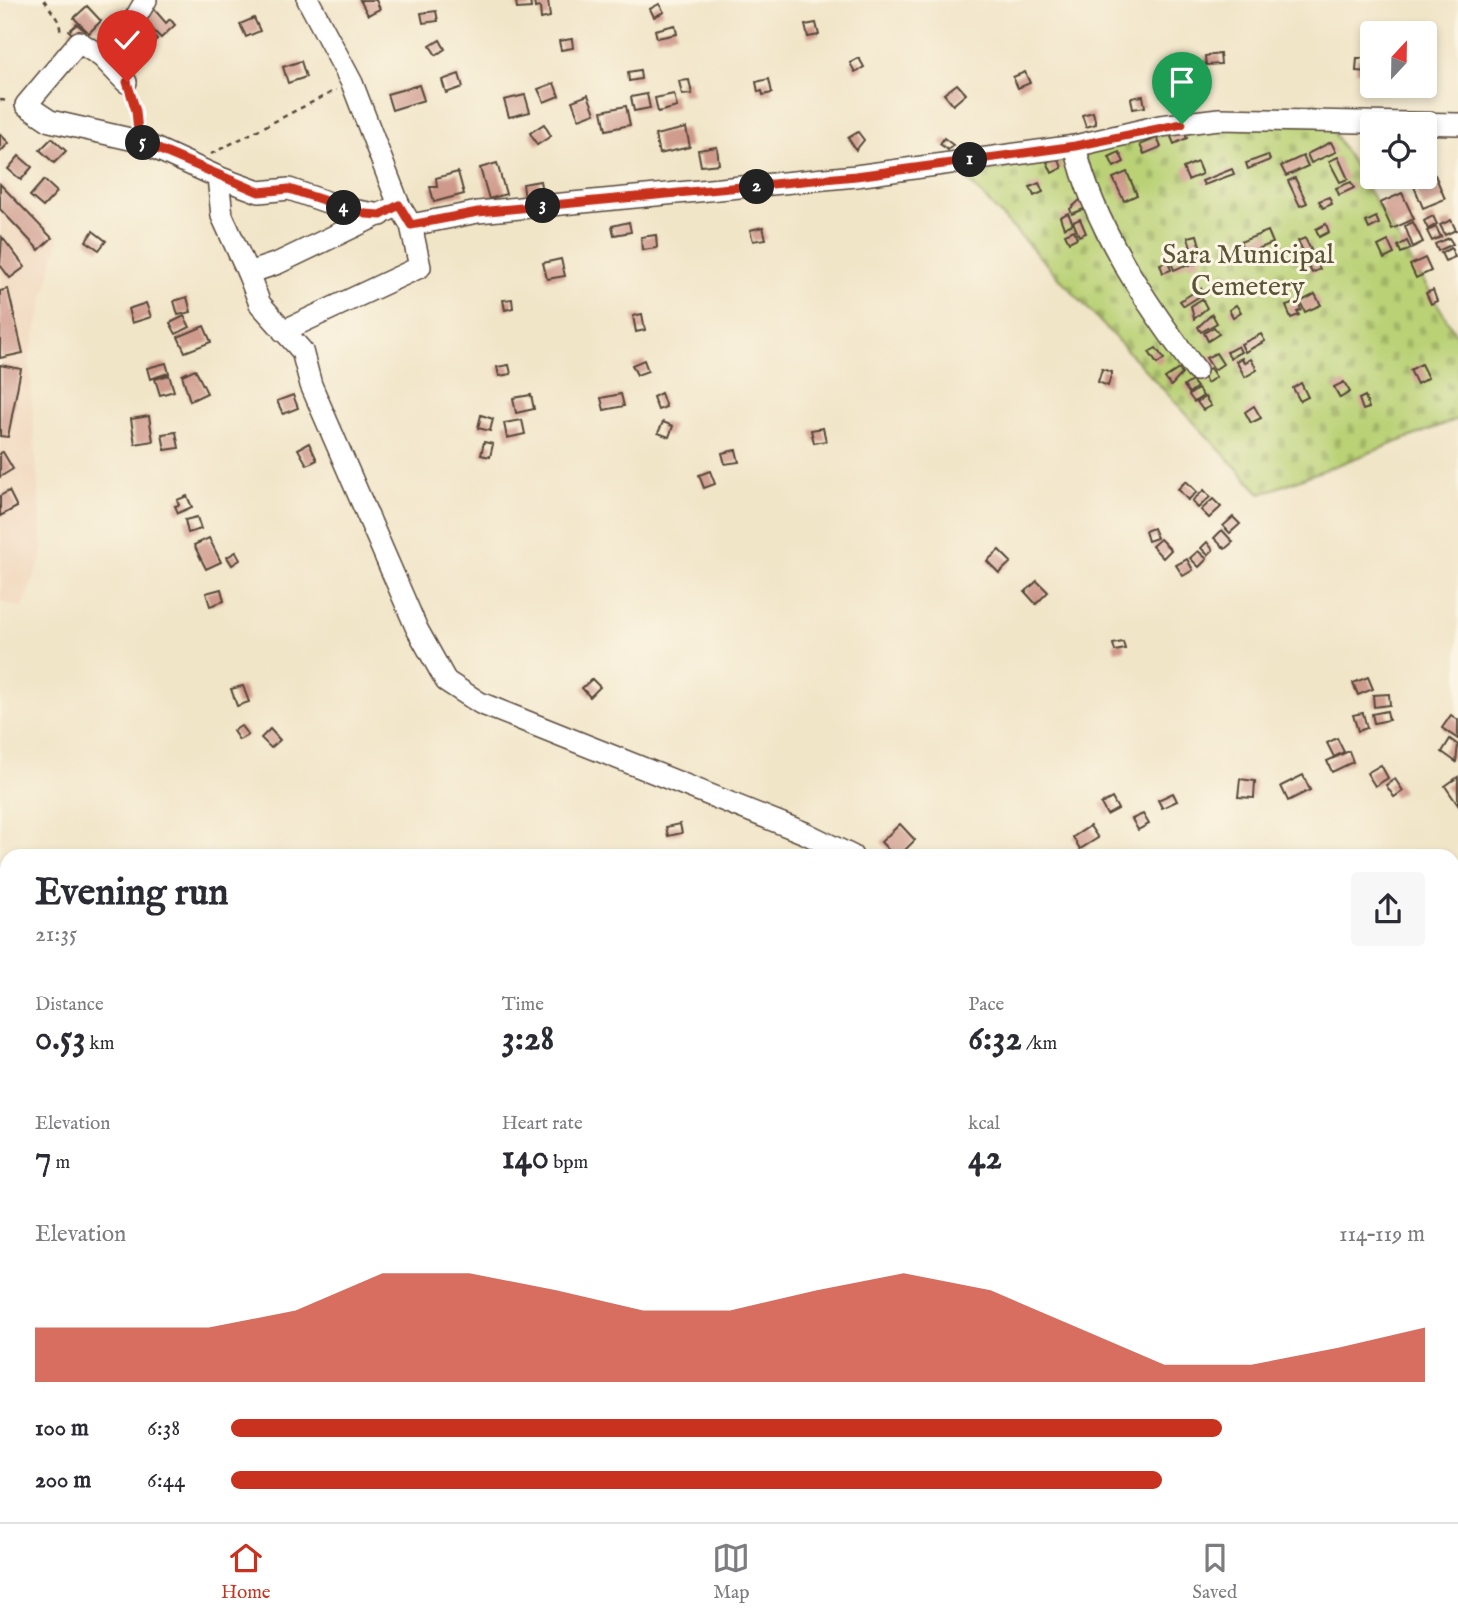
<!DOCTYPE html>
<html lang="en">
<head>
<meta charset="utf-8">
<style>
  :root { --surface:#fff; --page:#f7f7f7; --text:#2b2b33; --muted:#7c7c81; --line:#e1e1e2; --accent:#c8321e }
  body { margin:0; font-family:"IM FELL English",serif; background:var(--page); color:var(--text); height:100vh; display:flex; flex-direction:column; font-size:26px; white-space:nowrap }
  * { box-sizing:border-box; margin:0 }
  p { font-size:23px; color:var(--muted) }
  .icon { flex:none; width:38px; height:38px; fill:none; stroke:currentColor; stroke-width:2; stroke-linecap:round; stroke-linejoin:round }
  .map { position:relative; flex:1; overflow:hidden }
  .sheet { position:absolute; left:0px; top:849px; width:1460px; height:674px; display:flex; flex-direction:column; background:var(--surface); border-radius:21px 21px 0 0; box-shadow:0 4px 10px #0003 }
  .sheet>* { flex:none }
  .needle { width:46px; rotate:22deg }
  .fabs { position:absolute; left:1360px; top:21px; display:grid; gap:14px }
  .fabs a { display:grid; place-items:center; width:77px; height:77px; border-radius:7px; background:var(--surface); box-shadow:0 4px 10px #0003; font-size:35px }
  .pin { position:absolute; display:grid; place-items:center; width:60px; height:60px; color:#fff; margin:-72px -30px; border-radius:50% 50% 50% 0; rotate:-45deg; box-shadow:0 0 7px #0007 }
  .pin .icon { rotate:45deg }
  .km { position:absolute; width:35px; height:35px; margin:-18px; border-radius:50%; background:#222; color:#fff; font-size:19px; line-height:35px; text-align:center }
  .round { display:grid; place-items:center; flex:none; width:74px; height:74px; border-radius:7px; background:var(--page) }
  .overview { display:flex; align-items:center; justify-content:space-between; height:119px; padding:0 35px }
  h1 { font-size:38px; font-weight:700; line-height:52px }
  .figures { display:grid; grid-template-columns:repeat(3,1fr); gap:10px; height:119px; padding:7px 35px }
  .figures div { display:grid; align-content:center }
  .figures b { font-size:35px; font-weight:700 }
  .figures small { font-size:19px; font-weight:400 }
  .figures p { font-size:19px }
  .chart { height:196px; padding:14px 35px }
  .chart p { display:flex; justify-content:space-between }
  .chart svg { width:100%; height:126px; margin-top:7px; fill:var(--accent); opacity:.7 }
  ul { padding:0 35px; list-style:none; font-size:23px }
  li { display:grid; grid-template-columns:112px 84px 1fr; align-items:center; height:52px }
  li i { height:18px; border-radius:9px; background:var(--accent) }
  .tabs { display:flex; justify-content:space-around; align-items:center; height:98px; border-top:2px solid var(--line); background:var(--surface); font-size:19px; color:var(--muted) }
  .tabs a { display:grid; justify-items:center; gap:4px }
  .tabs .on { color:var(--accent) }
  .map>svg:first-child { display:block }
</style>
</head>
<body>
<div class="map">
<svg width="1458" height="1522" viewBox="0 0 1458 1522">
  <defs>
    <pattern id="cemetery-stones" width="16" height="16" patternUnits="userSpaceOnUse" patternTransform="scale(1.75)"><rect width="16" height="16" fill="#bad176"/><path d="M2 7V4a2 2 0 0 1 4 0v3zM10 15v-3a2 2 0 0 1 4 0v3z" fill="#a1b466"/></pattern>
  </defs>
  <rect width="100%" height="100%" fill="#fcf5e5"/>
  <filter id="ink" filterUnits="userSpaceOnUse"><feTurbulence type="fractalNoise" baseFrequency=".0143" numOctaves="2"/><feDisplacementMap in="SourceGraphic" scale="14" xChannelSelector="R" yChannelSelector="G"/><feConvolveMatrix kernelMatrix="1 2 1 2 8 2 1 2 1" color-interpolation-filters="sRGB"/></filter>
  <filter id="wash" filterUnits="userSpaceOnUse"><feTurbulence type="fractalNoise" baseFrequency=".00686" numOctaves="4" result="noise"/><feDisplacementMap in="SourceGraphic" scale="28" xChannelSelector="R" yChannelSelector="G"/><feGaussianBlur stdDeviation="1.57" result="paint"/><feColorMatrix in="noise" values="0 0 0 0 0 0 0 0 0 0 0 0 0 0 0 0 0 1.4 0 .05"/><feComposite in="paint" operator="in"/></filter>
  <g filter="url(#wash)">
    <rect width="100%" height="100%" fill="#f1e5c8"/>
    <path fill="#f0d6bc" d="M0 178 59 237 29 360 43 554 22 608 0 601Z"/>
    <path fill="url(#cemetery-stones)" stroke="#7a7e4a" stroke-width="2" d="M1316 103 1458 338V419L1261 494 965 177Z"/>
    <g id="blocks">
      <g fill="#ce988a">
        <path d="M360 0H376L380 9 368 15Z"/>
        <path d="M516 0H530L531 8 517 9Z"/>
        <path d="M534 0H548L550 17 541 19 540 7 535 8Z"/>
        <path d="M659 4 664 12 654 17 650 9Z"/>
        <path d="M87 6 101 21 89 33 74 18Z"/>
        <path d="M152 7 166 23 170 19 175 25 161 38 141 18Z"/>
        <path d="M436 11 438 21 423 23 421 13Z"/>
        <path d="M254 18 260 31 246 37 240 24Z"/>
        <path d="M142 22 157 39 144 52 128 36Z"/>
        <path d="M816 23 819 35 808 37 805 25Z"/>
        <path d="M77 24 85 31 78 39 69 31Z"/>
        <path d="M675 25 677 34 657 38 655 30Z"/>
        <path d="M572 39 573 48 561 50 559 41Z"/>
        <path d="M440 40 445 49 436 55 430 46Z"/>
        <path d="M1220 54 1221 64 1206 65 1205 56Z"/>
        <path d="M859 58 864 67 855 72 850 63Z"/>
        <path d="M1357 58H1371L1370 72 1356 71Z"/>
        <path d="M301 61 306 77 288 83 283 67Z"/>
        <path d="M640 70 641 79 629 81 628 72Z"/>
        <path d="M1025 72 1030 83 1018 88 1013 77Z"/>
        <path d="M459 74 463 87 446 93 442 80Z"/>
        <path d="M769 79 772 93 763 95 762 91 758 92 756 82Z"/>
        <path d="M689 80 692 94 682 95 679 81Z"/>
        <path d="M554 83 559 96 544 102 538 89Z"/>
        <path d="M957 84 966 94 953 105 944 94Z"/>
        <path d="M419 85 424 100 392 110 387 94Z"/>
        <path d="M647 94 650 108 634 111 631 97Z"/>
        <path d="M674 94 677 107 658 112 655 98Z"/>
        <path d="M525 95 530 112 509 117 504 100Z"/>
        <path d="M588 95 595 113 579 119 572 101Z"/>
        <path d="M1143 96 1145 107 1133 109 1131 98Z"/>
        <path d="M626 106 630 125 606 130 602 111Z"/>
        <path d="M1093 112 1096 124 1086 127 1082 115Z"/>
        <path d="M544 124 551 136 537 145 530 133Z"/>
        <path d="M1181 127 1187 138 1174 144 1169 132Z"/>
        <path d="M686 128 690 147 659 154 655 135Z"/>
        <path d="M858 132 864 140 856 150 848 138Z"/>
        <path d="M0 134 9 143 0 152Z"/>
        <path d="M52 138 66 151 54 163 40 150Z"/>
        <path d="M944 138 953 145 948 150 940 144Z"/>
        <path d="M1157 138 1161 147 1144 154 1140 145Z"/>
        <path d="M1331 142 1336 152 1311 163 1307 154Z"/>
        <path d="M717 147 719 164 701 166 698 150Z"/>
        <path d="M1119 152 1124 162 1114 167 1109 157Z"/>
        <path d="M1268 155 1270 160 1248 169 1246 163Z"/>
        <path d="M19 156 32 167 21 180 8 169Z"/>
        <path d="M1303 156 1308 166 1286 176 1281 166Z"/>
        <path d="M1058 157 1062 168 1052 173 1047 162Z"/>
        <path d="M1338 157 1348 179 1340 182 1329 161Z"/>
        <path d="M1197 162 1202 174 1188 180 1183 168Z"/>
        <path d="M497 163 506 194 489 199 480 168Z"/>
        <path d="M1232 169 1234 174 1204 185 1202 181Z"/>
        <path d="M458 172 464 194 434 202 430 187H437L436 178Z"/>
        <path d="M1127 172 1137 195 1124 201 1113 178Z"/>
        <path d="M1435 175 1445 199 1423 208 1413 184Z"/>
        <path d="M1295 178 1307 203 1300 206 1288 181Z"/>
        <path d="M44 180 57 192 43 207 30 196Z"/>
        <path d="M540 181 543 197 525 199 523 184Z"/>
        <path d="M1351 182 1354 188 1339 195 1336 188Z"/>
        <path d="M1039 183 1043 192 1034 196 1030 187Z"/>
        <path d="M0 184 52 238 39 250 0 209Z"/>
        <path d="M1402 193 1414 219 1392 229 1380 203Z"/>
        <path d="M1329 197 1332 204 1323 208 1319 201Z"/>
        <path d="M1082 198 1086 208 1072 214 1070 209Z"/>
        <path d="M1068 213 1073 224 1064 228 1060 217Z"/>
        <path d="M1433 216 1437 224 1428 229 1424 221Z"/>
        <path d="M1376 217 1379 224 1369 229 1366 222Z"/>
        <path d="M1080 219 1086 233 1079 236 1073 222Z"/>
        <path d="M1451 220 1456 230 1445 235 1440 225Z"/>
        <path d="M629 222 631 232 614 235 612 226Z"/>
        <path d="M1413 222 1423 242 1413 247 1405 226Z"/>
        <path d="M1326 224 1329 232 1319 237 1316 229Z"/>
        <path d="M763 227 766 239 753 241 750 230Z"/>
        <path d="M1436 227 1441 237 1432 241 1427 231Z"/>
        <path d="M1074 230 1077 238 1069 242 1065 234Z"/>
        <path d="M93 231 106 241 99 250 86 241Z"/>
        <path d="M1268 231 1273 243 1245 254 1240 242Z"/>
        <path d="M656 235 657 248 642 250 641 237Z"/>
        <path d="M1197 235 1201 249 1192 251 1188 237Z"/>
        <path d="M2 237 25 267 10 278 0 265Z"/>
        <path d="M1305 238 1311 250 1304 253 1298 241Z"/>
        <path d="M1449 238 1453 244 1438 251 1435 244Z"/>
        <path d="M1388 241 1394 254 1384 259 1378 246Z"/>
        <path d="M1407 241 1411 249 1401 253 1398 246Z"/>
        <path d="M1451 248 1455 257 1445 261 1441 253Z"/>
        <path d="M1199 254 1202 261 1189 266 1187 259Z"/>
        <path d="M1183 258 1186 265 1174 270 1171 262Z"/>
        <path d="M1425 258 1431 271 1416 278 1410 265Z"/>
        <path d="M561 259 565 276 547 279 543 263Z"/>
        <path d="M1168 261 1171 270 1163 273 1160 264Z"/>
        <path d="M1316 261 1320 269 1312 273 1308 265Z"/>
        <path d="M1201 288 1205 293 1184 306 1180 301Z"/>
        <path d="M8 289 23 353 0 358V291Z"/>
        <path d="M1433 290 1437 301 1431 304 1426 293Z"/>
        <path d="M1315 294 1321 305 1305 312 1300 302Z"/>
        <path d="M187 297 191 312 178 315 174 301Z"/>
        <path d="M512 299 513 308 505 310 503 300Z"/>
        <path d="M1202 299 1207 308 1194 319 1191 306Z"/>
        <path d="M1298 302 1301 310 1297 312 1299 315 1291 318 1286 306Z"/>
        <path d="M146 303 151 317 132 323 128 309Z"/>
        <path d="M1236 305 1241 312 1233 317 1229 310Z"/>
        <path d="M642 314 645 330 636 332 633 316Z"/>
        <path d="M1212 314 1217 323 1201 332 1198 327Z"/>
        <path d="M184 316 190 327 176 334 170 323Z"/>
        <path d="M204 326 211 342 185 352 178 337Z"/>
        <path d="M1214 327 1219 334 1208 341 1204 333Z"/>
        <path d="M1261 334 1265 341 1245 352 1241 344Z"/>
        <path d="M1238 346 1241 352 1230 358 1227 352Z"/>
        <path d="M1156 348 1164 359 1157 364 1149 352Z"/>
        <path d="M1216 353 1223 364 1214 370 1206 358Z"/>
        <path d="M1242 358 1244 363 1251 359 1257 370 1245 377 1236 361Z"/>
        <path d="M644 360 648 371 637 375 632 365Z"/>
        <path d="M166 363 169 373 150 379 147 368Z"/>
        <path d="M1421 364 1428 378 1417 384 1410 370Z"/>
        <path d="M0 365 21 369 8 437 0 436Z"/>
        <path d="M509 365 511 374 499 376 497 367Z"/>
        <path d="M1210 368 1216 377 1207 383 1201 373Z"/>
        <path d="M195 369 207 393 190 401 182 375Z"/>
        <path d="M1102 369 1112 372 1108 386 1098 382Z"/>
        <path d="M1179 369 1182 374 1171 386 1165 378Z"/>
        <path d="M169 375 174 391 160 395 155 379Z"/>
        <path d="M1192 381 1197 387 1189 393 1184 386Z"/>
        <path d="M1344 382 1350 392 1340 398 1334 387Z"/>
        <path d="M1301 383 1308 397 1300 401 1293 388Z"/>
        <path d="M1198 389 1203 396 1194 402 1189 395Z"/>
        <path d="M661 393 666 407 658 410 653 397Z"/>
        <path d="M621 394 624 406 604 410 601 398Z"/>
        <path d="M293 395 298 408 283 414 277 401Z"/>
        <path d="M531 395 534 409 516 413 513 398Z"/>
        <path d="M1365 396 1369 408 1363 410 1359 399Z"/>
        <path d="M1205 397 1211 406 1203 410 1197 402Z"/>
        <path d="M1254 406 1261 418 1251 423 1245 412Z"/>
        <path d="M481 415 493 419 490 431 478 428Z"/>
        <path d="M149 416 153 441 135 444 131 419Z"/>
        <path d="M522 420 525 434 507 438 504 423Z"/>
        <path d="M663 422 673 426 669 437 658 433Z"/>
        <path d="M823 428 826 441 814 443 811 430Z"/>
        <path d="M176 432 179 448 165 450 162 434Z"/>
        <path d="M484 442 493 444 490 457 481 455Z"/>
        <path d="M309 443 317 460 307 465 298 449Z"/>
        <path d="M736 450 739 462 725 464 722 453Z"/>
        <path d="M3 452 13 469 0 477V453Z"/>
        <path d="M710 471 715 484 704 488 699 475Z"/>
        <path d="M1186 481 1197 492 1188 500 1178 489Z"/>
        <path d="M1204 490 1210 497 1198 508 1192 501Z"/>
        <path d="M9 491 17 507 0 516V496Z"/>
        <path d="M187 496 192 507 178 513 175 506 179 505 177 500Z"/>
        <path d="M1213 499 1221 507 1209 518 1201 510Z"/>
        <path d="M197 517 201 529 188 533 185 520Z"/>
        <path d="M1233 517 1240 524 1230 533 1223 526Z"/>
        <path d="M1153 528 1157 538 1148 541 1145 531Z"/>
        <path d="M1222 530 1233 542 1225 549 1214 538Z"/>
        <path d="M209 538 221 562 206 569 194 545Z"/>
        <path d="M1160 539 1171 550 1163 558 1152 546Z"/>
        <path d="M1207 542 1213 550 1208 555 1201 548Z"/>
        <path d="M999 550 1011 562 999 573 987 561Z"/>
        <path d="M1198 551 1207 559 1199 567 1190 558Z"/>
        <path d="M236 552 240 560 232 565 227 557Z"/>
        <path d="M1187 559 1193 570 1183 576 1176 565Z"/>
        <path d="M1037 581 1048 592 1036 604 1025 592Z"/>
        <path d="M221 589 224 601 210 606 206 593Z"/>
        <path d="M1123 642 1125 649 1115 651 1113 644Z"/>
        <path d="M1368 677 1373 689 1358 695 1353 683Z"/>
        <path d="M592 679 600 687 590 697 582 688Z"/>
        <path d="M243 686 249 702 237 706 231 689Z"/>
        <path d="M1389 694 1390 705 1374 707 1373 695Z"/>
        <path d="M1387 711 1389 720 1374 723 1372 714Z"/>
        <path d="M1363 713 1367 728 1358 731 1353 715Z"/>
        <path d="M1451 715 1458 720V739L1442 728Z"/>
        <path d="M241 726 248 735 239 740 233 731Z"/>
        <path d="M270 729 280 740 271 748 261 738Z"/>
        <path d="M1337 738 1344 752 1334 757 1327 743Z"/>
        <path d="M1450 739 1458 745 1456 762 1442 752Z"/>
        <path d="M1349 751 1353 762 1332 772 1327 761Z"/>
        <path d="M1381 765 1388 778 1375 786 1367 773Z"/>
        <path d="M1303 775 1310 790 1288 801 1281 786Z"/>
        <path d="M1458 777V805L1445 786Z"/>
        <path d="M1240 779 1255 781 1254 798 1238 797Z"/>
        <path d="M1395 779 1403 791 1394 797 1386 785Z"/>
        <path d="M1173 793 1177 801 1162 808 1158 800Z"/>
        <path d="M1112 798 1118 809 1107 815 1101 804Z"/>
        <path d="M1143 814 1149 824 1138 830 1132 819Z"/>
        <path d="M680 824 682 833 668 836 666 827Z"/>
        <path d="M900 824 915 840 899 856H894L881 842Z"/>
        <path d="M1090 826 1098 838 1080 849 1073 837Z"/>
      </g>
    </g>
  </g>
  <g filter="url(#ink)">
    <use href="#blocks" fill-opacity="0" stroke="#564638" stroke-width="2"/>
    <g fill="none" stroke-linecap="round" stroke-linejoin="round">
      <defs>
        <g id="minor">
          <path d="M308 0 352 83 399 205 278 263 248 273 260 304 302 351 311 385 417 629 446 681 480 703 805 833 852 856"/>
          <path d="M102 57 133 22 146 0"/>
          <path d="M126 82 102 57 79 42 26 105 50 121 139 141 218 177 259 192 289 189 347 209 381 215"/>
          <path d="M1075 146C1093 226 1147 305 1196 370"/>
          <path d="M218 177 222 216 248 273"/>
          <path d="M399 205 411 225 478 212 856 176 1075 146 1160 126 1219 119 1458 124"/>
          <path d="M283 331 420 267 411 225"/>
          <path d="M1452 1108 1458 1106"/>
          <path d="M1452 1133 1458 1144"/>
        </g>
      </defs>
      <use href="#minor" stroke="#564638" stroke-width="24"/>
      <g stroke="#564638" stroke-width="2.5" stroke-dasharray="5 5" stroke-linecap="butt">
        <path d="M44 0 59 22 61 34"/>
        <path d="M132 99 137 123"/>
        <path d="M0 100 9 101"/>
        <path d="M211 154 336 90"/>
      </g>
      <use href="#minor" stroke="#fff" stroke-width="21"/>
    </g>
  </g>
  <g fill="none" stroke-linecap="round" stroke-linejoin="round" filter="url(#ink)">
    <defs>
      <path id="route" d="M127 82 136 111 139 141 259 192 289 189 366 214 381 215 399 205 411 225 478 212 856 176 1075 146 1182 124"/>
    </defs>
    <use href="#route" stroke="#fff" stroke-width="14"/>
    <use href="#route" stroke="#c8321e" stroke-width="9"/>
  </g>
  <g text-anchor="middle" stroke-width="6" stroke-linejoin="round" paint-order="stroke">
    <g font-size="28" fill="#5b5434" stroke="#fcf5e5">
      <text x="1248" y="263">Sara Municipal<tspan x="1248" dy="32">Cemetery</tspan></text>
    </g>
  </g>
</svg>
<div class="fabs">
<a><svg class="needle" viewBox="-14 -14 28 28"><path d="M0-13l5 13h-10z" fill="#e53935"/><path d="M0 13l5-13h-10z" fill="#7c7c81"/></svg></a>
<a><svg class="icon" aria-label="locate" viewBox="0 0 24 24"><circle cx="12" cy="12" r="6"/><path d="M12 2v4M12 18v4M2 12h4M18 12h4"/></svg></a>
</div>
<div class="pin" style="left:1182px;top:124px;background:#1e9e55"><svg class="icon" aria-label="arrive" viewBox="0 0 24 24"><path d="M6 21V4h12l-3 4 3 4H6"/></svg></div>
<div class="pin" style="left:127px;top:82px;background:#d93025"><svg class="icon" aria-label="check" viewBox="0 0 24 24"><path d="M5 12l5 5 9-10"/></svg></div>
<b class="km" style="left:970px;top:160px">1</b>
<b class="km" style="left:757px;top:187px">2</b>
<b class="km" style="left:543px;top:206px">3</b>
<b class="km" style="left:344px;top:208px">4</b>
<b class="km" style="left:143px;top:143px">5</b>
<section class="sheet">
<div class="overview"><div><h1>Evening run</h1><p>21:35</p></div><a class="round"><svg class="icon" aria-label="share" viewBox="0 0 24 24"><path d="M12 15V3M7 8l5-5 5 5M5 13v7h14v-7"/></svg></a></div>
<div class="figures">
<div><p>Distance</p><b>0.53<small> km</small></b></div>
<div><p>Time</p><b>3:28</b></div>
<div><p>Pace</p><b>6:32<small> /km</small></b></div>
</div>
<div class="figures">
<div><p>Elevation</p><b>7<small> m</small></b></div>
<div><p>Heart rate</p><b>140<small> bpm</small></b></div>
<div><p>kcal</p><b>42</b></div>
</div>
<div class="chart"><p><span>Elevation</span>114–119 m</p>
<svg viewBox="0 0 160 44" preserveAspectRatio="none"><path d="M0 44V25L10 25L20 25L30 19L40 6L50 6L60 12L70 19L80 19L90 12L100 6L110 12L120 25L130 38L140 38L150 32L160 25V44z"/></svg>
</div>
<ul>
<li><b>100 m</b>6:38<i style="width:83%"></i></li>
<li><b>200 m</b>6:44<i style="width:78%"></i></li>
</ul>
</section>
</div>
<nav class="tabs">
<a class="on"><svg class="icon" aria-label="home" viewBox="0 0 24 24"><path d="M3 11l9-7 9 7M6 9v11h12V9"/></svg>Home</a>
<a><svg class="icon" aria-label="map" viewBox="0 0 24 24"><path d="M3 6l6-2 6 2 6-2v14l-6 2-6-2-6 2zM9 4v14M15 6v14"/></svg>Map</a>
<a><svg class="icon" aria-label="saved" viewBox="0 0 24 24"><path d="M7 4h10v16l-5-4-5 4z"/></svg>Saved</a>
</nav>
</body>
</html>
